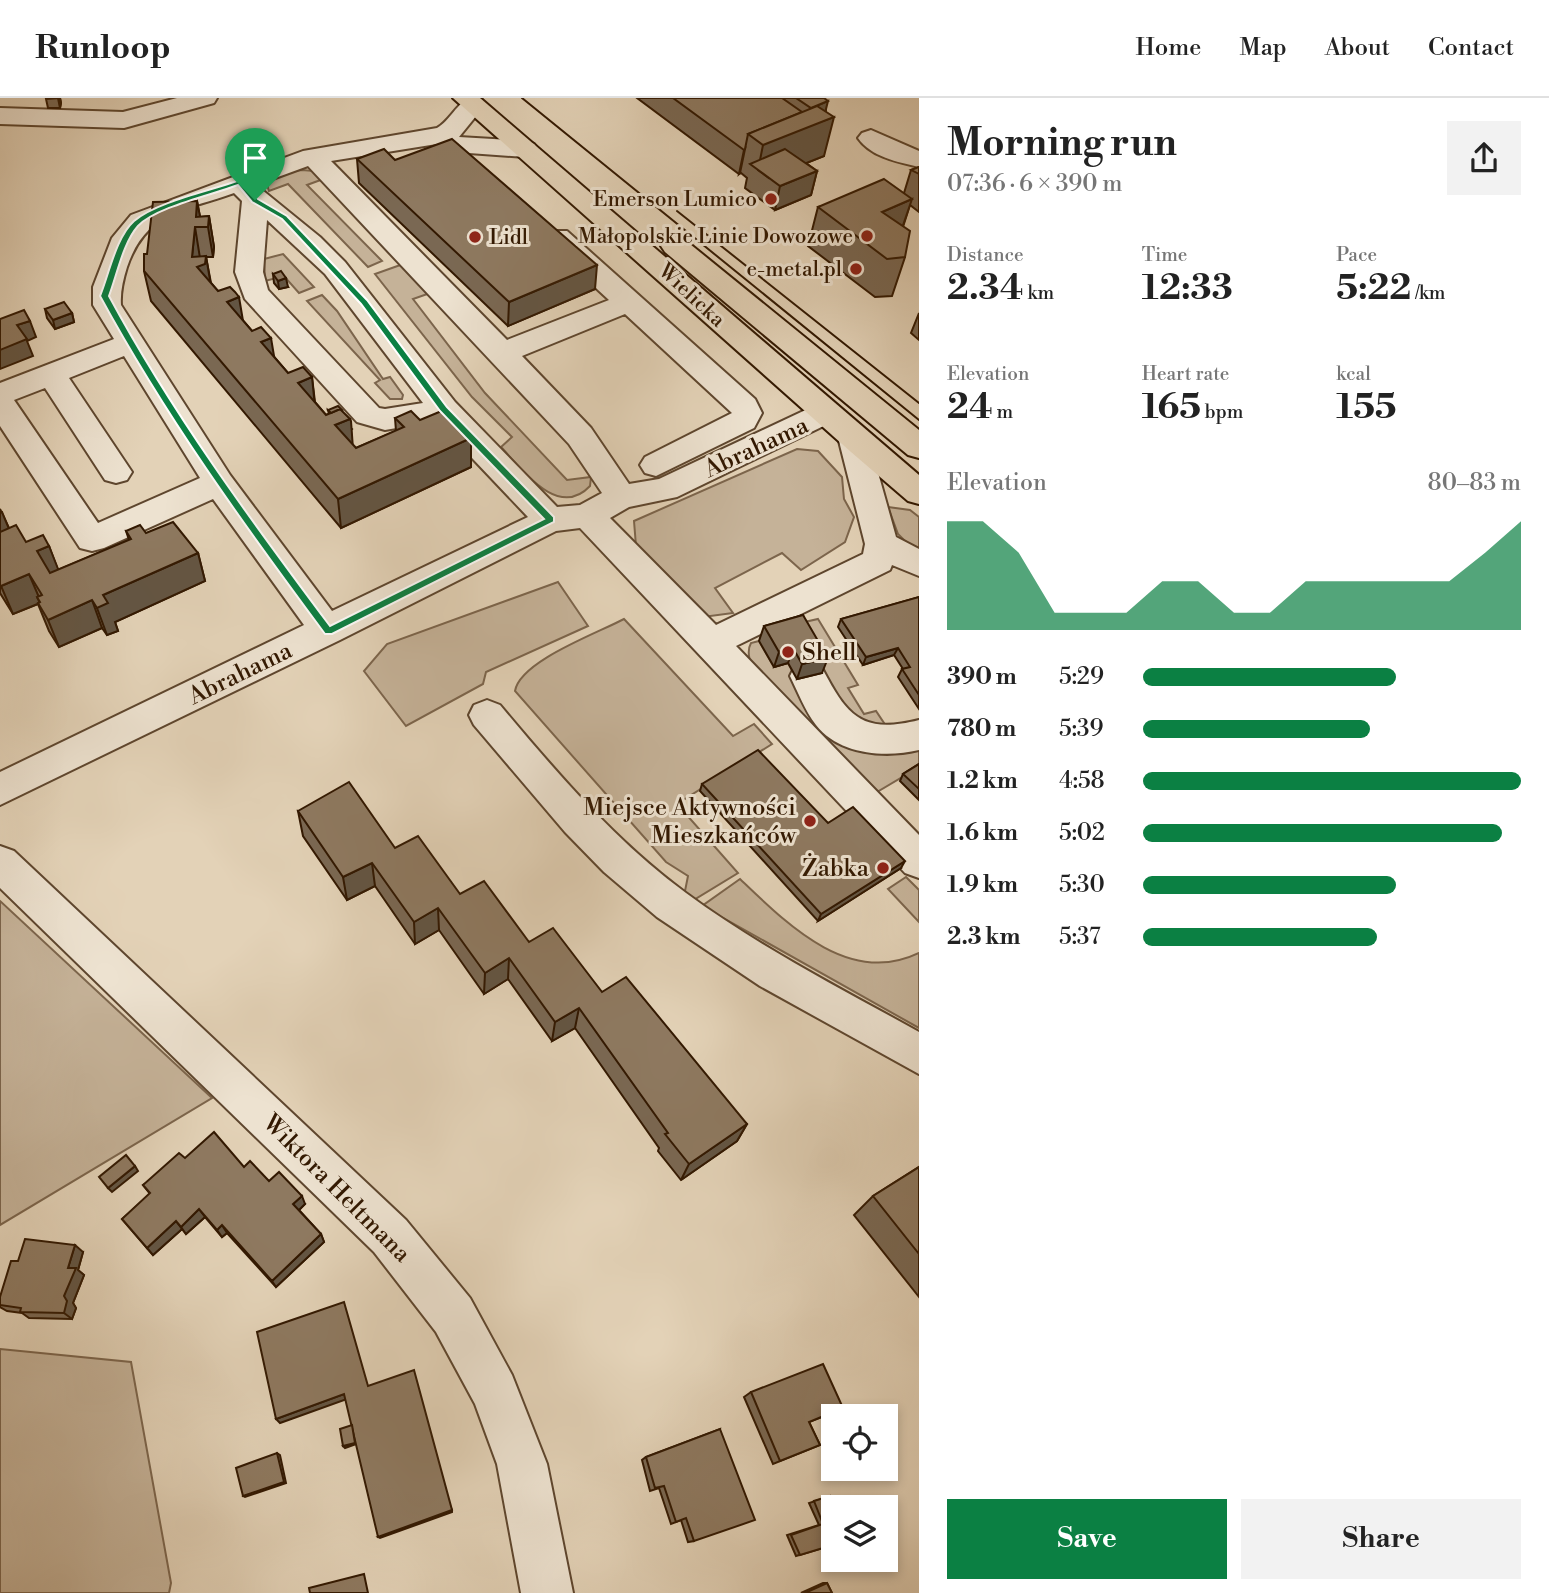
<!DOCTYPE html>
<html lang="en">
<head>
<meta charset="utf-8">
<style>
  :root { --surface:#fff; --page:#f2f2f2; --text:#222; --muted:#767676; --line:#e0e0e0; --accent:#0b8043 }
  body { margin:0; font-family:"Libre Bodoni",serif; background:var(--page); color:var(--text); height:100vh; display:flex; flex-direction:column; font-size:26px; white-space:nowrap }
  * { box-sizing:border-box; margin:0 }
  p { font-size:23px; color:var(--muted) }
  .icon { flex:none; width:38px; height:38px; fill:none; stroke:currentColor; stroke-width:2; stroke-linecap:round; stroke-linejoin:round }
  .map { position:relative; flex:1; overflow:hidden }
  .details { display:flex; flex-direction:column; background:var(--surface); width:630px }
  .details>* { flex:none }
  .tools { position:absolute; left:821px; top:1306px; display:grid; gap:14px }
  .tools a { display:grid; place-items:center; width:77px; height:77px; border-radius:0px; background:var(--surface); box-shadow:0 4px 10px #0003; font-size:35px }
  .pin { position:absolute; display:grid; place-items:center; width:60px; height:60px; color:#fff; margin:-72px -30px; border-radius:50% 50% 50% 0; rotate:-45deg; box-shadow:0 0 7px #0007 }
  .pin .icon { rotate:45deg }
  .round { display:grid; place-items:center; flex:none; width:74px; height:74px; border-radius:0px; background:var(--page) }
  .overview { display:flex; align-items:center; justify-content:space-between; height:119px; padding:0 28px }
  h1 { font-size:38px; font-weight:800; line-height:52px }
  .stats { display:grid; grid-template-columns:repeat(3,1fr); gap:10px; height:119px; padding:7px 28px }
  .stats div { display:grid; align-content:center }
  .stats b { font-size:35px; font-weight:800 }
  .stats small { font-size:19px; font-weight:400 }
  .stats p { font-size:19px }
  .chart { height:196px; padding:14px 28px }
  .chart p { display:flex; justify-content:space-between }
  .chart svg { width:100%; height:126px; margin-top:7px; fill:var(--accent); opacity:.7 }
  .cta { display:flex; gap:14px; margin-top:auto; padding:14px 28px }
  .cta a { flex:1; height:80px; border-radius:0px; background:var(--accent); color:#fff; font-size:28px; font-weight:800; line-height:80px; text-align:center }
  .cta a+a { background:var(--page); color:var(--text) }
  ul { padding:0 28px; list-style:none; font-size:23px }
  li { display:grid; grid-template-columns:112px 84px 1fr; align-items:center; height:52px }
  li i { height:18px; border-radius:9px; background:var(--accent) }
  header { display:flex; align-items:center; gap:42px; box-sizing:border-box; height:98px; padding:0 35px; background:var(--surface); border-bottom:2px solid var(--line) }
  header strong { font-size:33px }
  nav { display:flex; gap:38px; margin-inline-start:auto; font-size:24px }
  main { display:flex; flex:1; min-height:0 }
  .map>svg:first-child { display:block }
</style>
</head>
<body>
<header>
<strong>Runloop</strong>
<nav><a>Home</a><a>Map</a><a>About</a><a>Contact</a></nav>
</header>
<main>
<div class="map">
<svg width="919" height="1495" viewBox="0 0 919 1495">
  <rect width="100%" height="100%" fill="#e3d2b7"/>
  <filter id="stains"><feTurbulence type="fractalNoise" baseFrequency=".00286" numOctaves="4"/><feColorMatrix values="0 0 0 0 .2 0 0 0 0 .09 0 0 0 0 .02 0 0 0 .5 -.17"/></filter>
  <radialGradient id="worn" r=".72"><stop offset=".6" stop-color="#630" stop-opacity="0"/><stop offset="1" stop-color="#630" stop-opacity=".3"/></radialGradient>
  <g fill="#c5b298" stroke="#7c654c" stroke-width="2">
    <path d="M302 72 314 73 326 80 307 87 382 163 368 169 288 86 269 93 268 90V84L291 73Z"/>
    <path d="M283 156 314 189 299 195 284 178 265 183 264 161Z"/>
    <path d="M406 165 433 194 413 201 485 295 567 382 591 379 590 388C558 422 522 371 501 349L512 339 472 299 375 176Z"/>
    <path d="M322 197 337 213 383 281 390 279 403 297 402 301H390L375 285 380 282 307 203Z"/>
    <path d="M797 351 818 353 842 379 844 401 854 419 845 444 801 472 782 455 715 490 733 515 703 519 636 448 634 423Z"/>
    <path d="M888 409 910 412 919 419V457L898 436Z"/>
    <path d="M558 484 588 528 486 574 483 586 406 628 364 573 387 546Z"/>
    <path d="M624 521 733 638 754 626 772 646 677 706 738 775 692 803 684 798 688 778 666 764 515 593C520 563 598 535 624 521Z"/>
    <path d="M818 521 858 587 848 590 864 616 876 613 902 652 919 647V669L877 694C841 659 785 614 756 575 750 566 746 554 751 545L759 543 774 569 788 565 798 583 825 577 796 526Z"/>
    <path d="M906 779 919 792V824L888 791Z"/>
    <path d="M740 781C787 826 849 889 919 855V930L702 808Z"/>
    <path d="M0 803 212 1000 0 1127Z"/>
    <path d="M0 1251 131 1264 171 1485 169 1495H0Z"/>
  </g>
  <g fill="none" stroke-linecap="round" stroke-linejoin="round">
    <defs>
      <g id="minor">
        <path d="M177 0H217L214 5 124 30 0 26V10L123 14Z"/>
        <path d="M471 0 482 2 485 7 459 39 525 43 534 46 538 51 534 56 525 59 455 54 446 51 443 45 331 63 507 242 609 202 547 145 543 139 547 133H567L755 301 762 315 754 330 656 378 645 375 640 367 645 359 732 315 625 216 522 258 591 330 629 386 659 381 814 308 825 305 836 308 840 315 836 322 677 399 629 409 610 420 716 527 863 456 865 446 838 339 842 331 853 328 864 331 868 339 896 439 919 451V478L892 467 890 472 736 548 919 737V780L905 775 580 430 556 433 340 542 0 707V674L304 527 213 401 104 450 92 453 80 450 0 328V285L114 241 93 207V189L112 140 131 117 303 53 437 30C450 23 457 4 471 0ZM308 68 569 346 602 395 580 407 557 409 455 304 345 164 320 139 256 87ZM234 95 242 103 235 174 245 201 357 324 385 332 437 323 528 419 332 513 230 377 121 207C120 194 123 182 127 169 146 113 184 113 234 95ZM267 122 325 176 423 305 385 311 379 310 268 192 263 174ZM124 258 200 380 98 425 14 302 45 290 105 382 116 385 127 382 132 374 69 280Z"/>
        <path d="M871 32 919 53V69C898 64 871 59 858 40L862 35Z"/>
        <path d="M808 564 821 568C846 616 860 637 919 622V652C886 660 839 657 816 627 805 613 798 594 790 578L795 568Z"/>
        <path d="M487 602 500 607C557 675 614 742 686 795 759 849 840 890 919 934V976L760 888 657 819 604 774 565 734 474 627 469 617 474 607Z"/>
        <path d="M0 748 14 753 406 1122 470 1200 512 1277 547 1366 573 1495H521L497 1366 475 1306 436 1234 374 1154 0 790Z"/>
      </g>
      <g id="major">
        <path d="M453 0H480L919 377V406L908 403 851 354Z"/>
        <path d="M675 140 685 142 919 332V360L908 357 665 154 661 148 665 142Z"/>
      </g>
    </defs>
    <use href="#minor" stroke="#5e462e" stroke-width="4"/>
    <use href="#major" stroke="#321801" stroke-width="4"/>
    <use href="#minor" fill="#ede2d0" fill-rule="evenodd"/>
    <use href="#major" fill="#e3d2b7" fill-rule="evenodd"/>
    <g stroke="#321801" stroke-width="2">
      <path d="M522 0 919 322"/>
      <path d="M677 113 919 305"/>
    </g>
  </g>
  <g fill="#7a6853" stroke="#321801" stroke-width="2">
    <path d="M60 0 61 5 60 10H48L46 1Z"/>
    <path d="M637 0H824L826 13 824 58 806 65 817 73 811 97 775 112 745 90 747 80 741 75 739 76Z"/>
    <path d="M357 61 395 62 595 191 508 228 359 85Z"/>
    <path d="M919 69V114L910 107 903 129 905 159 892 198 875 199 808 148 818 109 904 95 911 72Z"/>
    <path d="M197 103 200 119 209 118 214 149 213 159H206L211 185 288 275 312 279 315 304 326 317 329 316 328 312 352 331 351 332 352 346 356 350 396 333 395 320 420 322 471 340V369L341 430 151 203 144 173 147 156Z"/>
    <path d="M273 176 288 189 279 191 274 185Z"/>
    <path d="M45 211 72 215 74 224 55 231 47 220Z"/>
    <path d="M919 215V242L911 235Z"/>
    <path d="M0 411 9 430 26 444 49 448 58 472 129 442 126 433 146 435 198 455 205 483 115 524 118 533 107 537 102 530 59 549 49 533 38 506 13 516 0 495Z"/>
    <path d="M919 499V611L898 579 902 571H903L894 557 863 567 838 529 841 521Z"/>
    <path d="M803 517 822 575 797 581 788 565 774 569 759 543 764 528Z"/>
    <path d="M919 666V702L900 683 903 676Z"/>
    <path d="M702 686 828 725 901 770 818 823 700 693Z"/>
    <path d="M298 713 395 750 460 796 602 894 747 1026 737 1043 681 1082 658 1053 659 1050 575 930 552 943 508 881 484 896 439 832 415 846 375 788 347 802 303 738Z"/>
    <path d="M185 1060 244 1069 269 1083 305 1106 299 1112 321 1136 324 1144 276 1189 227 1135 222 1139 205 1119 186 1136 182 1131 153 1157 122 1121 150 1096 143 1087Z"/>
    <path d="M919 1069V1199L854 1117 873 1098Z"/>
    <path d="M83 1154 78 1172 84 1177 73 1205 76 1210 72 1221 29 1220 22 1215 7 1213 0 1209V1199L18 1163Z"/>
    <path d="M751 1294 835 1314 809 1324 820 1347 773 1366 744 1299Z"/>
    <path d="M720 1331 694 1443 688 1444 681 1422 671 1426 659 1390 650 1393 642 1362 646 1359Z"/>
    <path d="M830 1398 833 1447 796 1458 787 1437 819 1427 809 1405Z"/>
    <path d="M823 1485H827L832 1495H801Z"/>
  </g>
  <g fill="#635543" stroke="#321801" stroke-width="2">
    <path d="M58 0H60L61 5 60 10Z"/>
    <path d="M828 3 823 23 834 19 824 58 769 80 758 72 763 47 811 10Z"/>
    <path d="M745 51 740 75 739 76 744 52Z"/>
    <path d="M817 73 811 97 775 112 780 88Z"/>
    <path d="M912 101 899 139 882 114Z"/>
    <path d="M197 103 202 129 196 119Z"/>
    <path d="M209 118 214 149 213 159 208 129Z"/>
    <path d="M195 129 200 160 206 158 211 188V196L192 159Z"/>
    <path d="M597 167 595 191 508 228 509 204Z"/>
    <path d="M286 180 288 189 279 191 278 183Z"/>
    <path d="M239 199 244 229 227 204Z"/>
    <path d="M72 215 74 224 55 231 53 222Z"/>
    <path d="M30 223 36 239 27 243 33 258 0 271V252L17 227Z"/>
    <path d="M271 240 276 270 261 244Z"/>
    <path d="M312 279 315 309 298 285Z"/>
    <path d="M350 321 351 323 353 351 335 327Z"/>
    <path d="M471 340V369L341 430 338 401Z"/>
    <path d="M2 414 14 443 0 447V415Z"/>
    <path d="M49 448 60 476 48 482 37 453Z"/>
    <path d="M198 455 205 483 115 524 118 533 107 537 97 510 103 497Z"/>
    <path d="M29 476 41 504 37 499 40 505 13 516 1 488Z"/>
    <path d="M92 502 102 530 59 549 48 522Z"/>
    <path d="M793 550 788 565 774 569 779 554Z"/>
    <path d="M898 550 894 557 863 567 866 559Z"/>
    <path d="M828 560 822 575 797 581 802 566Z"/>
    <path d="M905 763 901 770 818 823 821 816Z"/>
    <path d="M372 765 375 788 347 802 343 779Z"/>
    <path d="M438 810 439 832 415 846 414 824Z"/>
    <path d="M509 860 508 881 484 896 485 875Z"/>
    <path d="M579 910 575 930 552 943 555 924Z"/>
    <path d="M747 1026 737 1043 681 1082 689 1066Z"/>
    <path d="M135 1068 138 1073 112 1094 108 1090Z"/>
    <path d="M302 1098 305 1106 297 1114 293 1106Z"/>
    <path d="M199 1111 205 1119 186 1136 181 1129Z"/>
    <path d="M176 1123 182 1131 153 1157 147 1150Z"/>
    <path d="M222 1127 227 1135 222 1139 217 1132Z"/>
    <path d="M321 1136 324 1144 276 1189 272 1183Z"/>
    <path d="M75 1147 83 1154 78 1172 84 1177 73 1205 76 1210 72 1221 64 1215V1198L68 1170Z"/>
    <path d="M344 1296 347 1301 280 1325 276 1321Z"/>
    <path d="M355 1345 356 1346 345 1350 343 1348Z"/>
    <path d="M277 1355 280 1357 286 1385 245 1399 243 1398Z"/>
    <path d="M452 1412V1414L380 1440 378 1439Z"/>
  </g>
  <g fill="#8e7960" stroke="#321801" stroke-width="2">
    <path d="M673 0H782L802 14 748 36 745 51 744 52Z"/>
    <path d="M796 0H824L828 3 811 10Z"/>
    <path d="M817 8 834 19 763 47 748 36Z"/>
    <path d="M452 41 597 167 509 204 357 61 384 51 395 62Z"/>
    <path d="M785 51 817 73 780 88 750 66Z"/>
    <path d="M919 69V76L911 72Z"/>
    <path d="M884 81 912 101 882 114 910 133 905 159 887 161 818 109Z"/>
    <path d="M197 103 196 119 209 118 208 129H195L192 159 206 158 205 166 197 169 218 193 230 189 235 194 239 199 227 204 252 233 261 229 271 240 261 244 288 275 303 269 312 279 298 285 326 317 340 311 350 321 335 327 356 350 404 329 395 320 411 313 420 322 444 312 471 340 338 401 144 173V156H147L153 104Z"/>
    <path d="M281 173 286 180 278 183 273 176Z"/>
    <path d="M64 204 72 215 53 222 45 211Z"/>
    <path d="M24 212 30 223 17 227 27 241 0 252V221Z"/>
    <path d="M338 308 343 313 340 311 331 315 328 312Z"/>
    <path d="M173 424 198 455 103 497 108 505 97 510 92 502 48 522 38 505 40 504 37 499 42 497 29 476 1 488 0 487V434L16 427 26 444 43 437 49 448 37 453 50 475 131 441 126 433 140 427 146 435Z"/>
    <path d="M919 499V597L902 571 910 569 898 550 866 559 841 521Z"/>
    <path d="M803 517 828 560 802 566 793 550 779 554 764 528Z"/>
    <path d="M758 652 828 725 853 709 905 763 821 816 702 686Z"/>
    <path d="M919 666V691L903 676Z"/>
    <path d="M349 684 395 750 418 738 460 796 484 783 529 844 553 830 602 894 626 879 747 1026 689 1066 665 1036 668 1035 579 910 555 924 509 860 485 875 438 810 414 824 372 765 343 779 298 713Z"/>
    <path d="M214 1034 244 1069 250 1063 269 1083 279 1074 302 1098 293 1106 321 1136 272 1183 222 1127 217 1132 199 1111 181 1129 176 1123 147 1150 122 1121 150 1095 143 1087 179 1055 185 1060Z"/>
    <path d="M126 1057 135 1068 108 1090 99 1079Z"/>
    <path d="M919 1069V1156L873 1098Z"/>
    <path d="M25 1141 75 1147 68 1170H76L64 1198 67 1203 64 1215 20 1214 21 1210 0 1207V1199L11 1163H18Z"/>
    <path d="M344 1204 368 1288 414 1272 452 1412 378 1439 344 1296 276 1321 257 1234Z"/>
    <path d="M823 1266 843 1310 809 1324 820 1347 780 1363 751 1294Z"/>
    <path d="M352 1327 355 1345 343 1348 340 1331Z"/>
    <path d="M720 1331 755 1422 694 1443 686 1420 676 1424 664 1388 655 1390 646 1359Z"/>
    <path d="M277 1355 284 1384 243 1398 236 1370Z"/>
    <path d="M830 1398 834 1409H833V1447L800 1457 791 1437 823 1426 814 1403Z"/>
    <path d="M364 1476 368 1495H310L309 1490Z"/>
    <path d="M827 1485 832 1495H805Z"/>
  </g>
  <path fill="#0b8043" stroke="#fff" stroke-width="2" fill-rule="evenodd" d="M237 83H242L258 101 287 118 367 202 447 309 554 419V424L332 536H325C244 427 165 318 100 198 109 176 116 139 134 123 156 104 209 93 237 83ZM238 87 252 104 282 121 361 206 440 313 544 421 330 528C250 421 172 315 109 198 117 177 123 145 138 128 156 109 212 97 238 87Z"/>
  <g fill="#8f2418" stroke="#ede2d0" stroke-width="2.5">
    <circle cx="771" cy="101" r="7"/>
    <circle cx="867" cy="138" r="7"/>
    <circle cx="475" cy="139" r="7"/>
    <circle cx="856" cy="171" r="7"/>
    <circle cx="788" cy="554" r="7"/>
    <circle cx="810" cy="723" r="7"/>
    <circle cx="883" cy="770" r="7"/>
  </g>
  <g text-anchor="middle" stroke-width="6" stroke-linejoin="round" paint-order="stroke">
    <g font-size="21" fill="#321801" stroke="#ede2d0" text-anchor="end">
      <text x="757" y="108">Emerson Lumico</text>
      <text x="853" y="145">Małopolskie Linie Dowozowe</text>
      <text x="489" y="146" text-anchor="start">Lidl</text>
      <text x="842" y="178">e-metal.pl</text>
    </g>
    <g font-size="21" fill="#321801" stroke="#ede2d0">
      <text transform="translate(692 197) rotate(43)" y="7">Wielicka</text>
    </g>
    <g font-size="24" fill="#321801" stroke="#ede2d0">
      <text transform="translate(756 349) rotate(-25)" y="8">Abrahama</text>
      <text transform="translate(240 575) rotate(-26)" y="8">Abrahama</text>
      <text transform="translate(337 1090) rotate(45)" y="8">Wiktora Heltmana</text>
    </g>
    <g font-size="24" fill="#321801" stroke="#ede2d0" text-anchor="end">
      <text x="802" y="562" text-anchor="start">Shell</text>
      <text x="796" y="717">Miejsce Aktywności<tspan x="796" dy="28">Mieszkańców</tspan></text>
      <text x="869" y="778">Żabka</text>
    </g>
  </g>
  <rect width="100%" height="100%" filter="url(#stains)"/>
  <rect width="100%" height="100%" fill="url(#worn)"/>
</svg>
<div class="tools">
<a><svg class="icon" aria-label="locate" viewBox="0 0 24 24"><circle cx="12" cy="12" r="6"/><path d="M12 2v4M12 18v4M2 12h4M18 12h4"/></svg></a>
<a><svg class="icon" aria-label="layers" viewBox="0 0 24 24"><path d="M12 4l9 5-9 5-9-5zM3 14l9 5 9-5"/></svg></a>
</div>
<div class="pin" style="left:255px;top:102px;background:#1e9e55"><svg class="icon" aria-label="arrive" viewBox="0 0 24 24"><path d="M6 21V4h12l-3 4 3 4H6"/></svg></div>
</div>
<section class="details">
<div class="overview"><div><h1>Morning run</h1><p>07:36 · 6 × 390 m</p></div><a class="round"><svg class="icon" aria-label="share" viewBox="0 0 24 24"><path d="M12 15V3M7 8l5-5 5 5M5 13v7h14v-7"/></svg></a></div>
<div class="stats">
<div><p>Distance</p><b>2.34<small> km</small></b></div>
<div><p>Time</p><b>12:33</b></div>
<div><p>Pace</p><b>5:22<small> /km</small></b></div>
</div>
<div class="stats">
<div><p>Elevation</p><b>24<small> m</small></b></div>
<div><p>Heart rate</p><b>165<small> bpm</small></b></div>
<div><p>kcal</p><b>155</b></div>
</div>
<div class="chart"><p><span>Elevation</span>80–83 m</p>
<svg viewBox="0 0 160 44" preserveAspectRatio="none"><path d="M0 44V6L10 6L20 17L30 38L40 38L50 38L60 27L70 27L80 38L90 38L100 27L110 27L120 27L130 27L140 27L150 17L160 6V44z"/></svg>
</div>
<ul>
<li><b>390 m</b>5:29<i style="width:67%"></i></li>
<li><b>780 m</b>5:39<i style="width:60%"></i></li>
<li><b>1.2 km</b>4:58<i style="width:100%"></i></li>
<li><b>1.6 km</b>5:02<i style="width:95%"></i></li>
<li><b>1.9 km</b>5:30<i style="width:67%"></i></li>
<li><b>2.3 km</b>5:37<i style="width:62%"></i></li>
</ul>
<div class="cta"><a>Save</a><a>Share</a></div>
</section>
</main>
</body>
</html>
